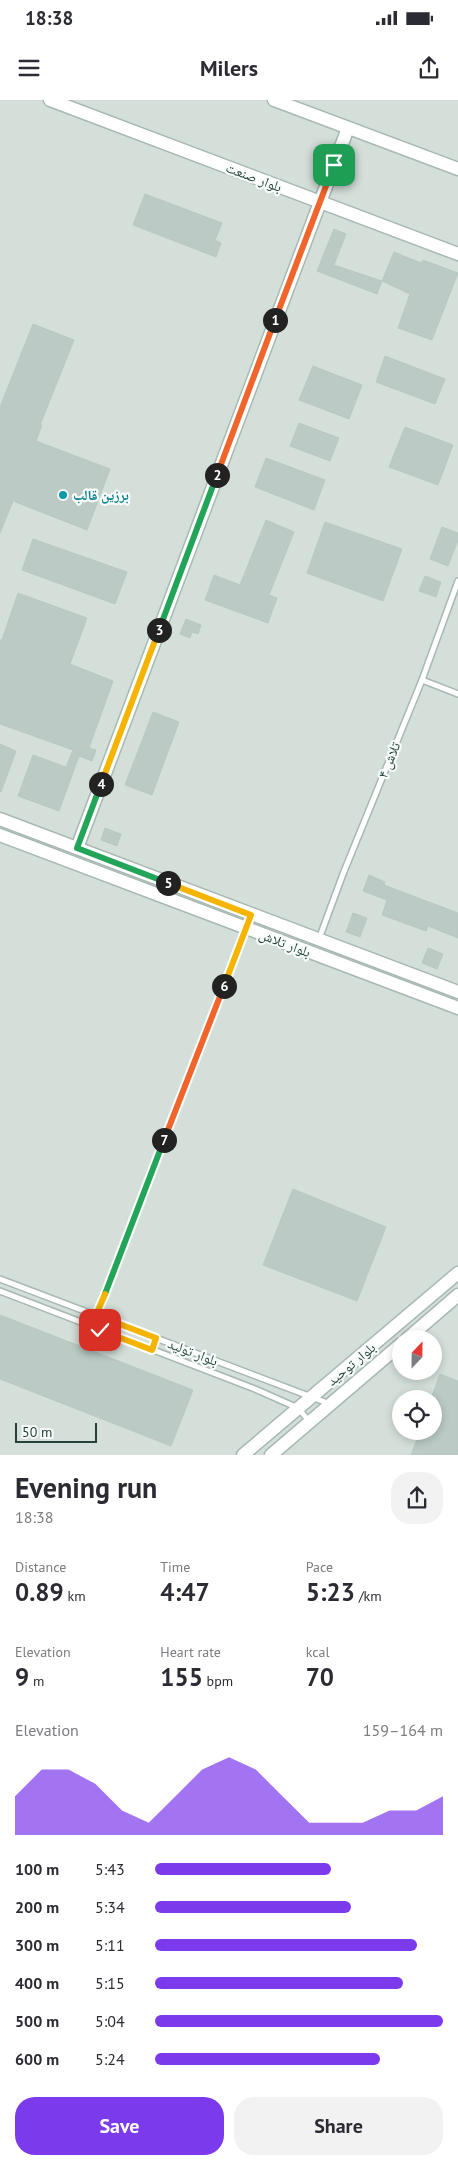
<!DOCTYPE html>
<html lang="en">
<head>
<meta charset="utf-8">
<style>
  :root { --surface:#fff; --page:#f2f2f3; --text:#2b2b33; --muted:#7c7c81; --accent:#7c3aed }
  body { margin:0; font-family:"PT Sans","Noto Naskh Arabic",sans-serif; background:var(--page); color:var(--text); height:100vh; display:flex; flex-direction:column; font-size:19px; white-space:nowrap }
  * { box-sizing:border-box; margin:0 }
  p { font-size:16px; color:var(--muted) }
  .icon { flex:none; width:28px; height:28px; fill:none; stroke:currentColor; stroke-width:2; stroke-linecap:round; stroke-linejoin:round }
  .map { position:relative; height:1355px; overflow:hidden }
  .panel { display:flex; flex-direction:column; background:var(--surface); flex:1 }
  .panel>* { flex:none }
  .needle { width:32px; rotate:22deg }
  .buttons { position:absolute; left:392px; top:1230px; display:grid; gap:10px }
  .buttons a { display:grid; place-items:center; width:50px; height:50px; border-radius:50%; background:var(--surface); box-shadow:0 2px 8px #0003; font-size:25px }
  .scale { position:absolute; left:15px; bottom:12px; width:82px; box-sizing:border-box; padding-left:5px; border:2px solid #24423a; border-top:0; font-size:14px; line-height:18px; white-space:nowrap; color:#24423a; -webkit-text-stroke:4px #f7fbf9; paint-order:stroke }
  .pin { position:absolute; display:grid; place-items:center; width:42px; height:42px; color:#fff; margin:-21px; border-radius:10px; box-shadow:0 2px 8px #0006 }
  .km { position:absolute; width:25px; height:25px; margin:-12px; border-radius:50%; background:#222; color:#fff; font-size:14px; line-height:25px; text-align:center }
  .round { display:grid; place-items:center; flex:none; width:52px; height:52px; border-radius:20px; background:var(--page) }
  .headline { display:flex; align-items:center; justify-content:space-between; height:85px; padding:0 15px }
  h1 { font-size:28px; font-weight:600; line-height:38px }
  .figures { display:grid; grid-template-columns:repeat(3,1fr); gap:8px; height:85px; padding:5px 15px }
  .figures div { display:grid; align-content:center }
  .figures b { font-size:25px; font-weight:600 }
  .figures small { font-size:14px; font-weight:400 }
  .figures p { font-size:14px }
  .chart { height:140px; padding:10px 15px }
  .chart p { display:flex; justify-content:space-between }
  .chart svg { width:100%; height:90px; margin-top:5px; fill:var(--accent); opacity:.7 }
  .primary-button { display:flex; gap:10px; margin-top:auto; padding:10px 15px }
  .primary-button a { flex:1; height:58px; border-radius:20px; background:var(--accent); color:#fff; font-size:20px; font-weight:600; line-height:58px; text-align:center }
  .primary-button a+a { background:var(--page); color:var(--text) }
  ul { padding:0 15px; list-style:none; font-size:16px }
  li { display:grid; grid-template-columns:80px 60px 1fr; align-items:center; height:38px }
  li i { height:12px; border-radius:6px; background:var(--accent) }
  .status { display:flex; justify-content:space-between; align-items:center; height:35px; padding:0 25px; background:var(--surface); direction:ltr }
  .status svg { height:14px; fill:currentColor }
  header { display:flex; justify-content:space-between; align-items:center; height:65px; padding:0 15px; background:var(--surface); font-size:22px; font-weight:600 }
  .map>svg:first-child { display:block }
</style>
</head>
<body>
<div class="status"><b>18:38</b><svg viewBox="0 0 49 12"><path d="M0 12V9h3v3zM5 12V6h3v6zM10 12V3h3v9zM15 12V0h3v12zM26 1h20v11H26zM47 4h2v5h-2z"/></svg></div>
<header><svg class="icon" aria-label="menu" viewBox="0 0 24 24"><path d="M4 6h16M4 12h16M4 18h16"/></svg>Milers<svg class="icon" aria-label="share" viewBox="0 0 24 24"><path d="M12 15V3M7 8l5-5 5 5M5 13v7h14v-7"/></svg></header>
<div class="map">
<svg width="458" height="1355" viewBox="0 0 458 1355">
  <rect width="100%" height="100%" fill="#e6efeb"/>
  <path fill="#d4dfda" fill-rule="evenodd" d="M0 0H458V1355H0ZM401 1239H434V1271H401ZM401 1299H434V1331H401Z"/>
  <g fill="#bbcac4" stroke="#b8c9c2">
    <path d="M145 94 222 123 215 140 221 143 216 157 133 125Z"/>
    <path d="M334 129 346 134 334 165 382 181 377 194 317 171Z"/>
    <path d="M394 152 421 163 423 160 458 173 432 240 398 228 410 194 382 181Z"/>
    <path d="M33 224 74 240 40 325H42L36 341 110 369 87 430 13 401 0 433V307Z"/>
    <path d="M385 256 445 279 435 304 376 282Z"/>
    <path d="M313 266 362 285 349 319 299 300Z"/>
    <path d="M299 323 339 338 330 361 290 346Z"/>
    <path d="M405 327 453 345 438 385 389 367Z"/>
    <path d="M266 358 325 380 314 410 255 387Z"/>
    <path d="M266 420 294 432 269 495 277 498 268 523 205 500 214 475 240 485Z"/>
    <path d="M325 422 402 449 383 501 307 473Z"/>
    <path d="M442 427 458 433V440L448 466 430 459Z"/>
    <path d="M33 439 127 472 115 504 22 470Z"/>
    <path d="M425 476 441 482 436 497 419 491Z"/>
    <path d="M18 493 87 518 70 564 113 581 89 648 96 650 92 661 79 656 59 711 18 696 33 655 66 667 73 650 0 624V540H2Z"/>
    <path d="M186 519 201 525 198 534 192 532 190 538 180 534Z"/>
    <path d="M153 612 179 622 152 695 125 685Z"/>
    <path d="M0 644 16 651 1 692H0Z"/>
    <path d="M105 728 121 734 117 746 101 740Z"/>
    <path d="M369 775 385 782 384 785 458 813V838L428 826 426 831 382 815 387 800 363 791Z"/>
    <path d="M353 813 367 818 360 837 346 832Z"/>
    <path d="M428 848 443 854 437 869 422 863Z"/>
    <path d="M293 1089 386 1127 357 1201 263 1165Z"/>
    <path d="M0 1215 193 1290 171 1346 0 1279Z"/>
    <path d="M440 1274 458 1281V1355H411L420 1331H434V1299H431Z"/>
  </g>
  <g fill="none" stroke-linecap="round" stroke-linejoin="round">
    <defs>
      <g id="service">
        <path d="M422 580 458 594"/>
        <path d="M319 839 343 774 422 580 458 481"/>
        <path d="M0 1179 330 1304"/>
        <path d="M0 1191 255 1289 298 1308 309 1321"/>
        <path d="M97 1215 246 829"/>
      </g>
      <g id="tertiary">
        <path d="M50 0 458 154"/>
        <path d="M274 0 458 69"/>
        <path d="M0 719 458 892"/>
        <path d="M0 735 458 908"/>
        <path d="M77 748 348 28"/>
        <path d="M407 1239 458 1195"/>
        <path d="M243 1355 458 1173"/>
        <path d="M271 1355 401 1244"/>
      </g>
    </defs>
    <use href="#service" stroke="#a8b8b2" stroke-width="8"/>
    <use href="#tertiary" stroke="#a8b8b2" stroke-width="15"/>
    <use href="#service" stroke="#fff" stroke-width="5"/>
    <use href="#tertiary" stroke="#fff" stroke-width="12"/>
  </g>
  <g fill="none" stroke-linecap="round" stroke-linejoin="round">
    <defs>
      <path id="split-1" d="M275 220 334 65"/>
      <path id="split-2" d="M217 375 275 220"/>
      <path id="split-3" d="M159 530 217 375"/>
      <path id="split-4" d="M101 684 159 530"/>
      <path id="split-5" d="M101 684 77 748 168 783"/>
      <path id="split-6" d="M168 783 251 815 224 886"/>
      <path id="split-7" d="M164 1040 224 886"/>
      <path id="split-8" d="M105 1194 164 1040"/>
      <path id="split-9" d="M100 1230 152 1250 156 1238 96 1215 105 1194"/>
    </defs>
    <use href="#split-1" stroke="#fff" stroke-width="10"/>
    <use href="#split-2" stroke="#fff" stroke-width="10"/>
    <use href="#split-3" stroke="#fff" stroke-width="10"/>
    <use href="#split-4" stroke="#fff" stroke-width="10"/>
    <use href="#split-5" stroke="#fff" stroke-width="10"/>
    <use href="#split-6" stroke="#fff" stroke-width="10"/>
    <use href="#split-7" stroke="#fff" stroke-width="10"/>
    <use href="#split-8" stroke="#fff" stroke-width="10"/>
    <use href="#split-9" stroke="#fff" stroke-width="10"/>
    <use href="#split-1" stroke="#f0652b" stroke-width="6"/>
    <use href="#split-2" stroke="#f0652b" stroke-width="6"/>
    <use href="#split-3" stroke="#22a559" stroke-width="6"/>
    <use href="#split-4" stroke="#f5b400" stroke-width="6"/>
    <use href="#split-5" stroke="#22a559" stroke-width="6"/>
    <use href="#split-6" stroke="#f5b400" stroke-width="6"/>
    <use href="#split-7" stroke="#f0652b" stroke-width="6"/>
    <use href="#split-8" stroke="#22a559" stroke-width="6"/>
    <use href="#split-9" stroke="#f5b400" stroke-width="6"/>
  </g>
  <circle fill="#0f9aa8" stroke="#f7fbf9" stroke-width="2" cx="63" cy="395" r="5"/>
  <g text-anchor="middle" stroke-width="4.5" stroke-linejoin="round" paint-order="stroke">
    <g font-size="14" fill="#24423a" stroke="#f7fbf9">
      <text transform="translate(254 77) rotate(21)" y="5">بلوار صنعت</text>
      <text transform="translate(389 660) rotate(-68)" y="5">تلاش ۴</text>
      <text transform="translate(285 843) rotate(21)" y="5">بلوار تلاش</text>
      <text transform="translate(193 1252) rotate(21)" y="5">بلوار تولید</text>
      <text transform="translate(351 1264) rotate(-40)" y="5">بلوار توحید</text>
    </g>
    <g font-size="14" font-weight="bold" fill="#0d838f" stroke="#f7fbf9" text-anchor="start">
      <text x="73" y="400">برزین قالب</text>
    </g>
  </g>
</svg>
<div class="buttons">
<a><svg class="needle" viewBox="-14 -14 28 28"><path d="M0-13l5 13h-10z" fill="#e53935"/><path d="M0 13l5-13h-10z" fill="#7c7c81"/></svg></a>
<a><svg class="icon" aria-label="locate" viewBox="0 0 24 24"><circle cx="12" cy="12" r="6"/><path d="M12 2v4M12 18v4M2 12h4M18 12h4"/></svg></a>
</div>
<div class="scale">50 m</div>
<div class="pin" style="left:334px;top:65px;background:#1e9e55"><svg class="icon" aria-label="arrive" viewBox="0 0 24 24"><path d="M6 21V4h12l-3 4 3 4H6"/></svg></div>
<div class="pin" style="left:100px;top:1230px;background:#d93025"><svg class="icon" aria-label="check" viewBox="0 0 24 24"><path d="M5 12l5 5 9-10"/></svg></div>
<b class="km" style="left:275px;top:220px">1</b>
<b class="km" style="left:217px;top:375px">2</b>
<b class="km" style="left:159px;top:530px">3</b>
<b class="km" style="left:101px;top:684px">4</b>
<b class="km" style="left:168px;top:783px">5</b>
<b class="km" style="left:224px;top:886px">6</b>
<b class="km" style="left:164px;top:1040px">7</b>
</div>
<section class="panel">
<div class="headline"><div><h1>Evening run</h1><p>18:38</p></div><a class="round"><svg class="icon" aria-label="share" viewBox="0 0 24 24"><path d="M12 15V3M7 8l5-5 5 5M5 13v7h14v-7"/></svg></a></div>
<div class="figures">
<div><p>Distance</p><b>0.89<small> km</small></b></div>
<div><p>Time</p><b>4:47</b></div>
<div><p>Pace</p><b>5:23<small> /km</small></b></div>
</div>
<div class="figures">
<div><p>Elevation</p><b>9<small> m</small></b></div>
<div><p>Heart rate</p><b>155<small> bpm</small></b></div>
<div><p>kcal</p><b>70</b></div>
</div>
<div class="chart"><p><span>Elevation</span>159–164 m</p>
<svg viewBox="0 0 160 44" preserveAspectRatio="none"><path d="M0 44V25L10 12L20 12L30 19L40 32L50 38L60 25L70 12L80 6L90 12L100 25L110 38L120 38L130 38L140 32L150 32L160 25V44z"/></svg>
</div>
<ul>
<li><b>100 m</b>5:43<i style="width:61%"></i></li>
<li><b>200 m</b>5:34<i style="width:68%"></i></li>
<li><b>300 m</b>5:11<i style="width:91%"></i></li>
<li><b>400 m</b>5:15<i style="width:86%"></i></li>
<li><b>500 m</b>5:04<i style="width:100%"></i></li>
<li><b>600 m</b>5:24<i style="width:78%"></i></li>
</ul>
<div class="primary-button"><a>Save</a><a>Share</a></div>
</section>
</body>
</html>
